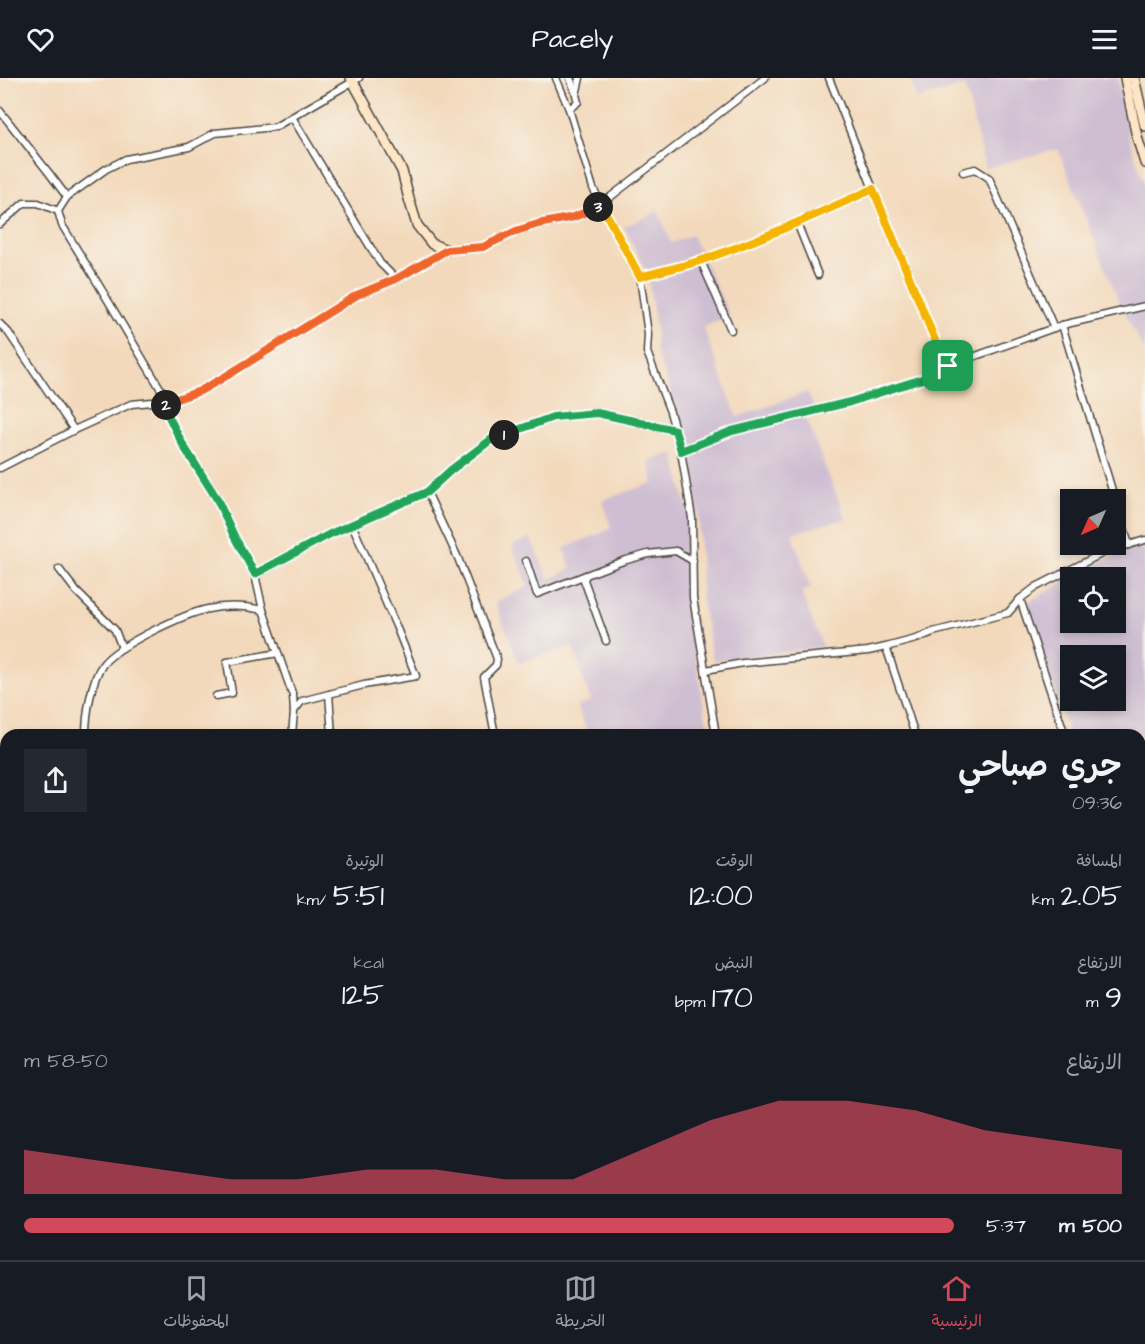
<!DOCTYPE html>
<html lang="ar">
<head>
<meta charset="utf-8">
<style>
  :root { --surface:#171b24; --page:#242831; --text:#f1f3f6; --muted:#9ea1a6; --line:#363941; --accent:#d1495b }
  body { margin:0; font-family:"Architects Daughter","Playpen Sans Arabic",sans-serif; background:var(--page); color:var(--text); direction:rtl; height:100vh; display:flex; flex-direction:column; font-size:22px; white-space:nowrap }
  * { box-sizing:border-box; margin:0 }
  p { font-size:20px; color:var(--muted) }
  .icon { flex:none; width:33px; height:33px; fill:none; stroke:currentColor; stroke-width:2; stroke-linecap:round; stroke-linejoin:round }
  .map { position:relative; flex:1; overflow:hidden; direction:ltr }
  .drawer { position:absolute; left:0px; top:651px; width:1146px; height:531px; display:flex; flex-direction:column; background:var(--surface); border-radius:18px 18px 0 0; box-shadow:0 3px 9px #0003; direction:rtl }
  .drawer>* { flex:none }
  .needle { width:39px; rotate:225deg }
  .controls { position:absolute; left:1060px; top:411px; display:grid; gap:12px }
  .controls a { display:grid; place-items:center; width:66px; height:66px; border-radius:0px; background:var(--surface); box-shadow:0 3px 9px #0003; font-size:30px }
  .pin { position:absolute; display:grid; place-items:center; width:51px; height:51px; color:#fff; margin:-26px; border-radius:12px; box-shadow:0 3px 9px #0006 }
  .km { position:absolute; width:30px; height:30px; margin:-15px; border-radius:50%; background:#222; color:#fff; font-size:16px; line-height:30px; text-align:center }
  .round { display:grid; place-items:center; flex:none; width:63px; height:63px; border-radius:0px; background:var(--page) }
  .overview { display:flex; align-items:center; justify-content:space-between; height:102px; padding:0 24px }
  h1 { font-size:33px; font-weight:600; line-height:45px }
  .stats { display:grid; grid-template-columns:repeat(3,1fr); gap:9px; height:102px; padding:6px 24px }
  .stats div { display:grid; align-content:center }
  .stats b { font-size:30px; font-weight:600 }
  .stats small { font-size:16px; font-weight:400 }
  .stats p { font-size:16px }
  .chart { height:168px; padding:12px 24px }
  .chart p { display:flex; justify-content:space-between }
  .chart svg { width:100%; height:108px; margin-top:6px; fill:var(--accent); opacity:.7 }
  ul { padding:0 24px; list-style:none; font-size:20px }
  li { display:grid; grid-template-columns:96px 72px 1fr; align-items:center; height:45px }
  li i { height:15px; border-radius:8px; background:var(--accent) }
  header { display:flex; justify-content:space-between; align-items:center; height:78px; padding:0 24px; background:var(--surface); font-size:27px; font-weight:600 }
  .tab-bar { display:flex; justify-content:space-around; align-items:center; height:84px; border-top:2px solid var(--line); background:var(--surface); font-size:16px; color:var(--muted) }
  .tab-bar a { display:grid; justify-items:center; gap:3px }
  .tab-bar .selected { color:var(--accent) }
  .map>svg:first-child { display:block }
</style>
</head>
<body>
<header><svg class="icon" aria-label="menu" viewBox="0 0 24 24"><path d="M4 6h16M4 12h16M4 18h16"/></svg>Pacely<svg class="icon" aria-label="heart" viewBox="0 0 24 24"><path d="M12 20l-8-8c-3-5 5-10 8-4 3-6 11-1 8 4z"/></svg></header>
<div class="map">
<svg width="1145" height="1182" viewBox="0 0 1145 1182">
  <rect width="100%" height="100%" fill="#f7f3e8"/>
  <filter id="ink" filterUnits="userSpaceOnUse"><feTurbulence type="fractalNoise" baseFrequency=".0167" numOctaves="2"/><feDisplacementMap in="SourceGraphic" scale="12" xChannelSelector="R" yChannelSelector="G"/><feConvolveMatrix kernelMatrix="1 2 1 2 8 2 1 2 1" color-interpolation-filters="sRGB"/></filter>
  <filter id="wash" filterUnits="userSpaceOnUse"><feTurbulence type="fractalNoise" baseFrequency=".008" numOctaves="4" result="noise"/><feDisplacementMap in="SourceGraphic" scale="24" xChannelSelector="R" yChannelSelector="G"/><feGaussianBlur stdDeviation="1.35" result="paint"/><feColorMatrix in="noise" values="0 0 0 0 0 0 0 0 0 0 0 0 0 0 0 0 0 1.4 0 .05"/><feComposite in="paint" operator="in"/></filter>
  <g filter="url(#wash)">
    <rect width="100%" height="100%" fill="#f3d9bb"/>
    <g fill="#cebed2" fill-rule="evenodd">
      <path d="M909 0H1118L1129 60 1145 107V275L1120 226 1058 71 985 90 965 8 917 21Z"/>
      <path d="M658 133 671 165 692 157 730 238 703 249 737 339 807 314 813 327 806 340 846 441 792 455 811 510 801 514 823 569 713 583 701 519 699 438 689 372 678 331 655 272 656 255 648 196 624 149Z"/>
      <path d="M674 375 689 439 685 520 709 657H588L577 627 591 623 572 568 519 585 495 524 529 508 512 468 530 459 549 501 571 491 564 470 611 451 602 422 653 405 649 382Z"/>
      <path d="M1145 466V877L1140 864V657H1069L1026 525 1071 500V544H1116V500L1072 499 1098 485ZM1071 578H1116V622H1071Z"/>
    </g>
  </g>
  <g filter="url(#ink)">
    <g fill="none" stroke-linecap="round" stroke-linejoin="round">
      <defs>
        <g id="street">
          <path d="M556 0 569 31 593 110 640 199 648 256 647 274 670 334 681 373 692 440 693 520 716 657"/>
          <path d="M570 0 576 16"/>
          <path d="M829 0 873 111"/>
          <path d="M569 31 578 24 576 17 580 0"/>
          <path d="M0 33 49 95 67 119"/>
          <path d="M292 39 380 185 396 201"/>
          <path d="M963 94 975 91 989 100 1054 250"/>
          <path d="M797 145 818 197"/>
          <path d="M0 146 24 125H38L58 133"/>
          <path d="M701 183 731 252"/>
          <path d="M640 199C660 193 682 189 702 182 761 162 817 136 873 111L942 279 948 288"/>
          <path d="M0 246 8 254 74 352"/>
          <path d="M1062 247 1115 422"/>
          <path d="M171 323 160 310 100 209 62 147 58 133 67 119 106 91 126 81 189 69 215 55 275 49 359 0"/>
          <path d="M681 373 732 353 850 324 941 295 948 288 1062 247 1145 228"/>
          <path d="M0 390 74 352 131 326 152 324 166 327"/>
          <path d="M427 414 458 480 497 581 496 587 484 599 495 657"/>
          <path d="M1116 423 1129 467"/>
          <path d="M526 483 537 516 586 497"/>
          <path d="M59 491 76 513 115 552 122 570"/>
          <path d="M255 497 330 456 427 414 451 392 492 361 553 339 597 335 675 352"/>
          <path d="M1020 521 1065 657"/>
          <path d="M606 563 584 502 586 497 623 483 648 476 676 473 693 483"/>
          <path d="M886 569 915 657"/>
          <path d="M706 592 743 585 868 573 886 569 916 561 933 554 1008 535 1020 521 1036 509 1105 474 1145 462"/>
          <path d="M329 616 332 657"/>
          <path d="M216 618 232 615 227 584 278 575"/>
          <path d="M294 633 302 623 364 607 416 598 396 548 352 446"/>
          <path d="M86 657C86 637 91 602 103 586 118 567 184 536 208 531 227 527 245 528 263 532"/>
          <path d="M292 657 294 634 293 618 263 532 255 497 234 458 217 421 183 367 168 337 166 327 171 323 200 313 228 297 357 217 396 201 447 172 483 169 516 153 538 146 574 139 596 130 765 0"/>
          <path d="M0 678 6 681"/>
          <path d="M1140 878 1145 891"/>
          <path d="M1140 909 1145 911"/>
          <path d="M0 926 6 929"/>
          <path d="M0 993 6 997"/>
          <path d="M1140 1054 1145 1055"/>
          <path d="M0 1070 6 1074"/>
          <path d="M1140 1122 1145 1116"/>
          <path d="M164 1176 172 1182"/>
          <path d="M301 1176 308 1182"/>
          <path d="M565 1176 571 1182"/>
          <path d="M807 1176 813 1182"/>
          <path d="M927 1176 934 1182"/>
          <path d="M1013 1176 1020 1182"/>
          <path d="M224 1182 229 1176"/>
          <path d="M757 1182 763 1176"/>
          <path d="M830 1182 836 1176"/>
          <path d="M904 1182 910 1176"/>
          <path d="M967 1182 972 1176"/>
          <path d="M1082 1182 1088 1176"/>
        </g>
        <g id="secondary">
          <path d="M351 0 402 93 409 121 417 147 432 166 447 172"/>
          <path d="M1125 0 1137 59 1145 85"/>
          <path d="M1134 0 1145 48"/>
          <path d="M630 1176 636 1182"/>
          <path d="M640 1176 647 1182"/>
          <path d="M1059 1176 1065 1182"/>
        </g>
        <g id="primary">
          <path d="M0 870 6 871"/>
          <path d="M1140 1089 1145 1090"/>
          <path d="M1140 1100 1145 1101"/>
        </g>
      </defs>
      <use href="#street" stroke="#494541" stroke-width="9"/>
      <use href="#secondary" stroke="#494541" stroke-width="12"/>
      <use href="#primary" stroke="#494541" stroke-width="14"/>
      <use href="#street" stroke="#fff" stroke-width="6"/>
      <use href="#secondary" stroke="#fee5c5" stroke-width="9"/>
      <use href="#primary" stroke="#fcbd6f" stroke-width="10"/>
    </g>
  </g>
  <g fill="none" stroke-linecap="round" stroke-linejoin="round" filter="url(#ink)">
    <defs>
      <path id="split-1" d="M504 357 553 339 597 335 675 352 681 373 732 353 850 324 941 295 948 288"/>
      <path id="split-2" d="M166 327 168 337 183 367 217 421 234 458 255 496 330 456 427 414 451 392 492 361 504 357"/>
      <path id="split-3" d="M166 327 171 323 200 313 228 297 357 217 396 201 447 172 483 169 516 153 538 146 574 139 598 129"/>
      <path id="split-4" d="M598 129 601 126 640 199C660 193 682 189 702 182 761 162 817 136 873 111L942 279 948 288"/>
    </defs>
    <use href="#split-1" stroke="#fff" stroke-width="12"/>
    <use href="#split-2" stroke="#fff" stroke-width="12"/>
    <use href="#split-3" stroke="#fff" stroke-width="12"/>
    <use href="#split-4" stroke="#fff" stroke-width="12"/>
    <use href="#split-1" stroke="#22a559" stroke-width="8"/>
    <use href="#split-2" stroke="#22a559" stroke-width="8"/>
    <use href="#split-3" stroke="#f0652b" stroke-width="8"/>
    <use href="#split-4" stroke="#f5b400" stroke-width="8"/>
  </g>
</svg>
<div class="controls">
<a><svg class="needle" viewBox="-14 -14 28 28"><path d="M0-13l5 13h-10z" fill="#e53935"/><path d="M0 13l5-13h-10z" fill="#9ea1a6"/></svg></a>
<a><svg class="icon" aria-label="locate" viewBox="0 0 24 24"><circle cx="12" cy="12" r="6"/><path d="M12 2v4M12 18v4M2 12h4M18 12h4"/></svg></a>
<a><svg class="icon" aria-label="layers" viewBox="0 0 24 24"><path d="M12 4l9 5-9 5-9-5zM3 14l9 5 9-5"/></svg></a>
</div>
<div class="pin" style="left:948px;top:288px;background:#1e9e55"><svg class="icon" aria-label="arrive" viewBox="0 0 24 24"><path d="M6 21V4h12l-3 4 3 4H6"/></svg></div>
<b class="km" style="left:504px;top:357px">1</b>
<b class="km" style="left:166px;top:327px">2</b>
<b class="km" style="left:598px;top:129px">3</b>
<section class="drawer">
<div class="overview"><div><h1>جري صباحي</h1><p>09:36</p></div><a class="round"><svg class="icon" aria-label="share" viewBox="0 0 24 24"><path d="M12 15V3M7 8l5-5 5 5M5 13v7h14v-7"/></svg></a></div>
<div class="stats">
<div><p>المسافة</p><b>2.05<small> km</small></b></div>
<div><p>الوقت</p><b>12:00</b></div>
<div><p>الوتيرة</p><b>5:51<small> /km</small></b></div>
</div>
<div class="stats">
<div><p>الارتفاع</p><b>9<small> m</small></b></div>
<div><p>النبض</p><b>170<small> bpm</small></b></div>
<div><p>kcal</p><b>125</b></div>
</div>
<div class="chart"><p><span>الارتفاع</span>50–58 m</p>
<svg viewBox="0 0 160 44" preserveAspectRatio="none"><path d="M0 44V26L10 30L20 34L30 38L40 38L50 34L60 34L70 38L80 38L90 26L100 14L110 6L120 6L130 10L140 18L150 22L160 26V44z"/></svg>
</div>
<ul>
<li><b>500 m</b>5:37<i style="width:100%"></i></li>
</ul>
</section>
</div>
<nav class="tab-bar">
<a class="selected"><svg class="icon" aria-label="home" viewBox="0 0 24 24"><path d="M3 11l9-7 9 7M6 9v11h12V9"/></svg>الرئيسية</a>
<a><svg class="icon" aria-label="map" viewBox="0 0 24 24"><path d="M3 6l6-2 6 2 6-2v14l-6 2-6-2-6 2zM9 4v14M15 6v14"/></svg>الخريطة</a>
<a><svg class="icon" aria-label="saved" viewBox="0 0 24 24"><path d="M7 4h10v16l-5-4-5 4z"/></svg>المحفوظات</a>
</nav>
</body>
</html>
